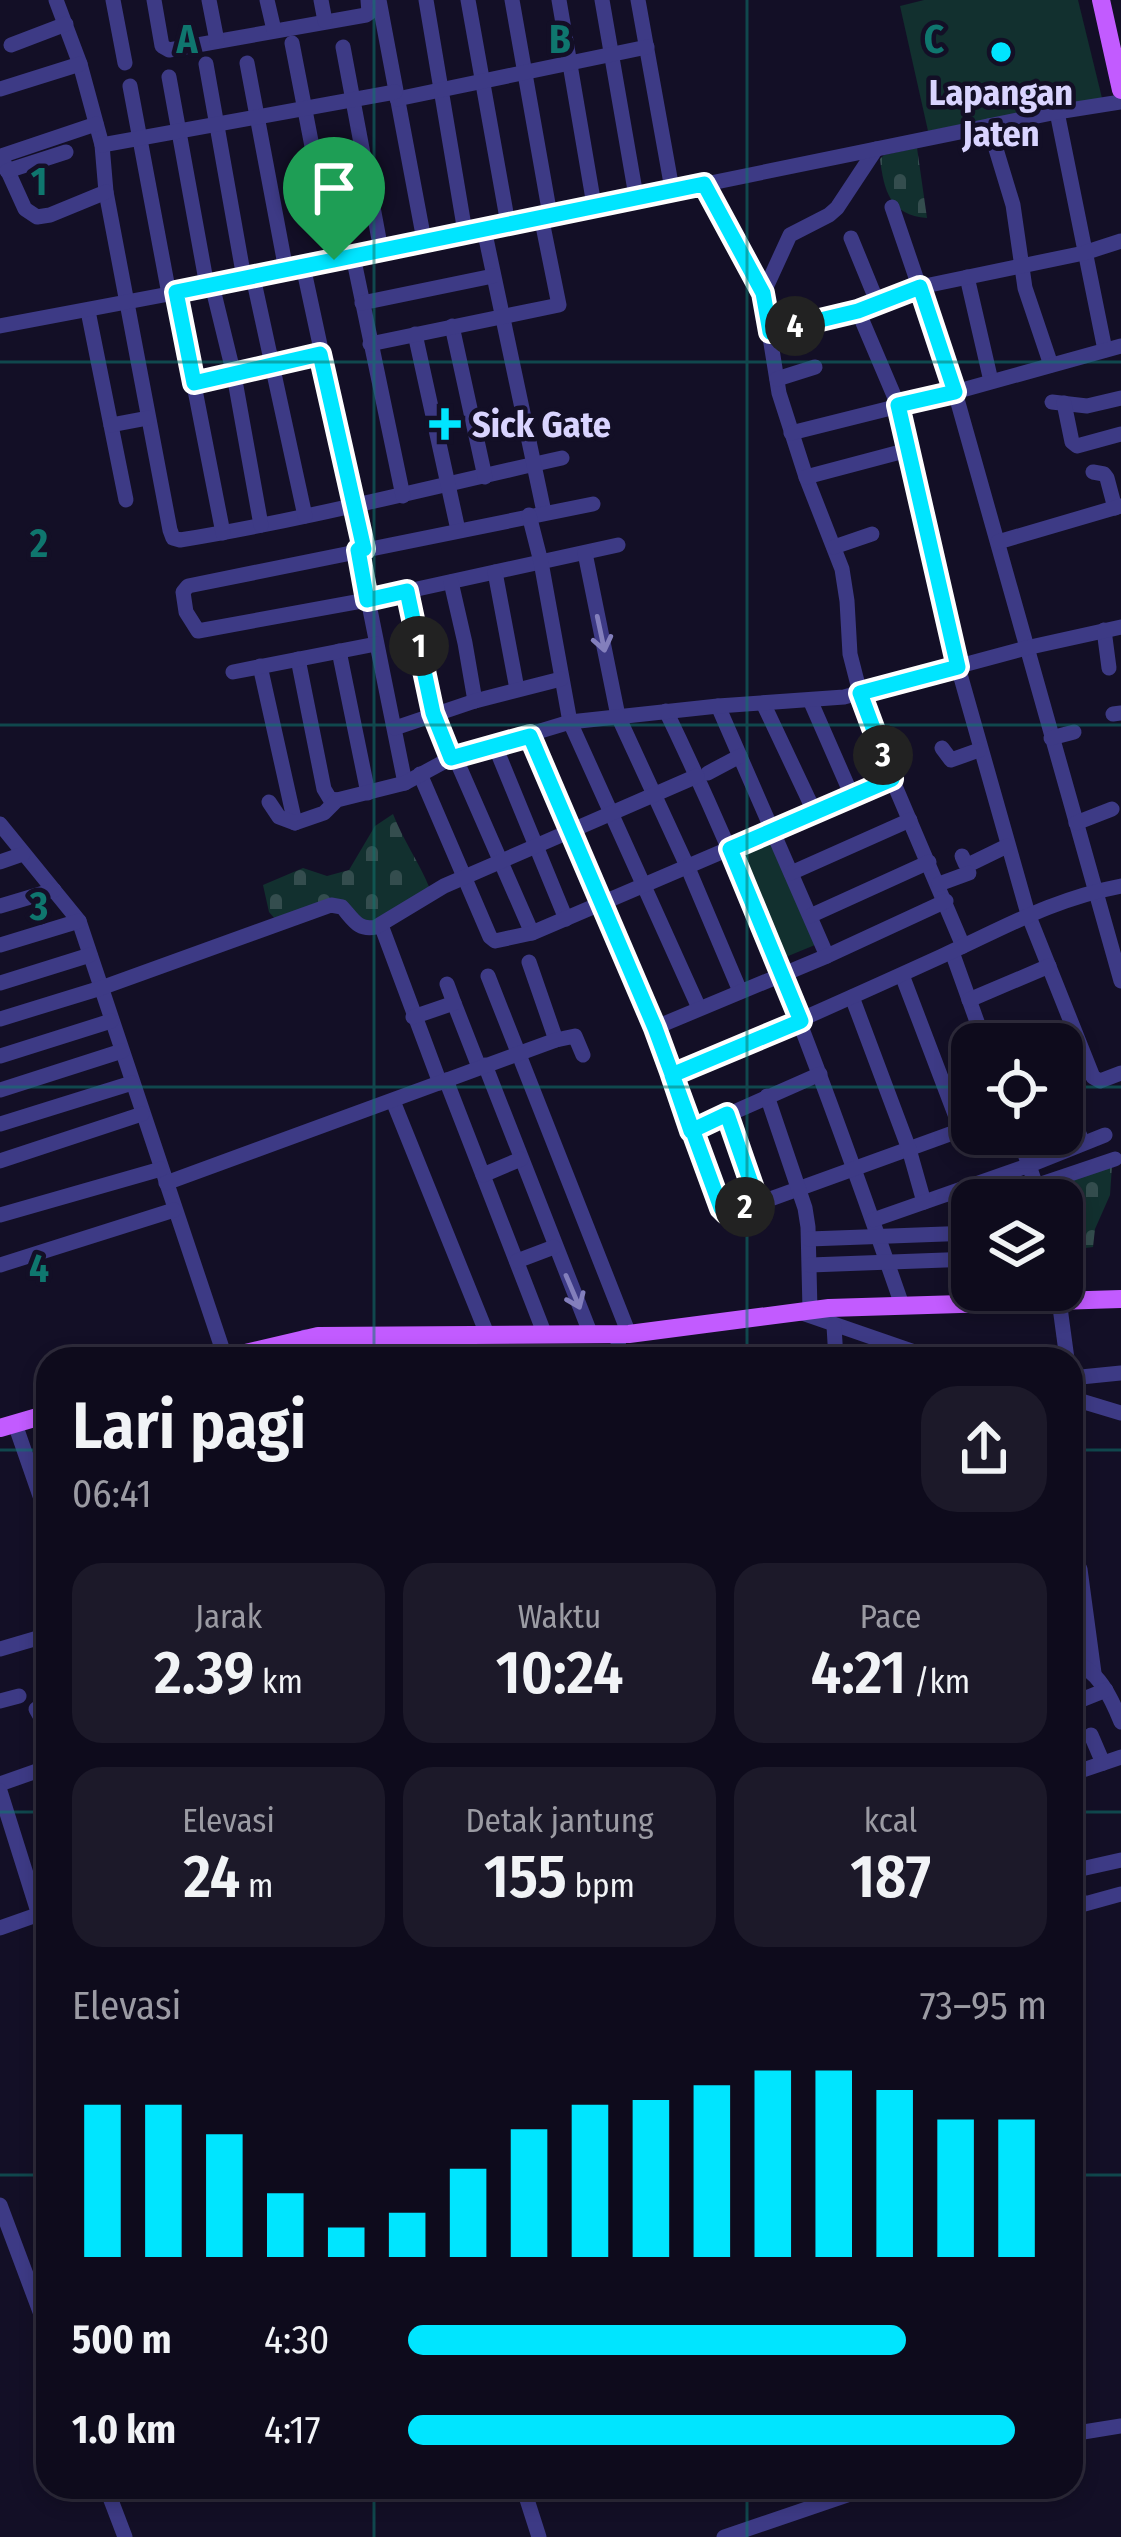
<!DOCTYPE html>
<html lang="id">
<head>
<meta charset="utf-8">
<style>
  :root { --surface:#0e0b1c; --page:#1c1929; --text:#f1f3f6; --muted:#9b9ba3; --line:#2e2b3b; --accent:#00e5ff }
  body { margin:0; font-family:"Fira Sans Condensed",sans-serif; background:var(--page); color:var(--text); height:100vh; display:flex; flex-direction:column; font-size:45px; white-space:nowrap }
  * { box-sizing:border-box; margin:0 }
  p { font-size:39px; color:var(--muted) }
  .icon { flex:none; width:66px; height:66px; fill:none; stroke:currentColor; stroke-width:2; stroke-linecap:round; stroke-linejoin:round }
  .map { position:relative; flex:1; overflow:hidden }
  .sheet { position:absolute; left:36px; top:1347px; width:1047px; height:1152px; display:flex; flex-direction:column; background:var(--surface); border-radius:36px; box-shadow:0 6px 18px #0003,0 0 0 3px var(--line) }
  .sheet>* { flex:none }
  .tools { position:absolute; left:951px; top:1023px; display:grid; gap:24px }
  .tools a { display:grid; place-items:center; width:132px; height:132px; border-radius:24px; background:var(--surface); box-shadow:0 6px 18px #0003,0 0 0 3px var(--line); font-size:60px }
  .pin { position:absolute; display:grid; place-items:center; width:102px; height:102px; color:#fff; margin:-123px -51px; border-radius:50% 50% 50% 0; rotate:-45deg; box-shadow:0 0 12px #0007 }
  .pin .icon { rotate:45deg }
  .km { position:absolute; width:60px; height:60px; margin:-30px; border-radius:50%; background:#222; color:#fff; font-size:33px; line-height:60px; text-align:center }
  .round { display:grid; place-items:center; flex:none; width:126px; height:126px; border-radius:36px; background:var(--page) }
  .headline { display:flex; align-items:center; justify-content:space-between; height:204px; padding:0 36px }
  h1 { font-size:66px; font-weight:600; line-height:90px }
  .figures { display:grid; grid-template-columns:repeat(3,1fr); gap:18px; height:204px; padding:12px 36px }
  .figures div { display:grid; align-content:center; border-radius:30px; background:var(--page); text-align:center }
  .figures b { font-size:60px; font-weight:600 }
  .figures small { font-size:33px; font-weight:400 }
  .figures p { font-size:33px }
  .chart { height:336px; padding:24px 36px }
  .chart p { display:flex; justify-content:space-between }
  .chart svg { width:100%; height:216px; margin-top:12px; stroke:var(--accent); stroke-width:6 }
  ul { padding:0 36px; list-style:none; font-size:39px }
  li { display:grid; grid-template-columns:192px 144px 1fr; align-items:center; height:90px }
  li i { height:30px; border-radius:15px; background:var(--accent) }
  .map>svg:first-child { display:block }
</style>
</head>
<body>
<div class="map">
<svg width="1121" height="2537" viewBox="0 0 1121 2537">
  <defs>
    <pattern id="cemetery-stones" width="16" height="16" patternUnits="userSpaceOnUse" patternTransform="scale(3)"><rect width="16" height="16" fill="#12302f"/><path d="M2 7V4a2 2 0 0 1 4 0v3zM10 15v-3a2 2 0 0 1 4 0v3z" fill="#344d4e"/></pattern>
  </defs>
  <rect width="100%" height="100%" fill="#130f26"/>
  <g fill="#12302f">
    <path d="M924 0H1078L1102 98 928 131 900 6Z"/>
    <path d="M770 838 815 945 781 959 736 852Z"/>
  </g>
  <g fill="url(#cemetery-stones)">
    <path d="M917 148 927 218C890 215 884 191 880 159L884 155Z"/>
    <path d="M393 814C403 840 419 862 430 889L368 923 350 909 276 920 269 912 263 885 303 868 327 876 349 870 375 826Z"/>
    <path d="M1112 1166 1110 1195 1095 1229 1093 1247 1062 1251V1200H1026V1197Z"/>
  </g>
  <g fill="none" stroke-linecap="round" stroke-linejoin="round">
    <g stroke="#3d3a85" stroke-width="15">
      <path d="M56 0 80 64 102 145 106 192 170 530 173 538 180 540C309 519 435 486 562 458"/>
      <path d="M113 0 125 63"/>
      <path d="M154 0 162 46 169 50 366 15 369 13 368 0"/>
      <path d="M209 0 217 41"/>
      <path d="M267 0 274 30"/>
      <path d="M321 0 325 21"/>
      <path d="M379 0 424 240"/>
      <path d="M426 0 465 232"/>
      <path d="M468 0 508 224"/>
      <path d="M512 0 550 215"/>
      <path d="M559 0 594 205"/>
      <path d="M602 0 636 196"/>
      <path d="M638 0 672 189"/>
      <path d="M292 43 334 260"/>
      <path d="M11 45 66 24"/>
      <path d="M343 47 381 250"/>
      <path d="M247 63 286 270"/>
      <path d="M206 64 244 278"/>
      <path d="M169 77 207 286"/>
      <path d="M130 86 169 294"/>
      <path d="M0 89 80 64"/>
      <path d="M397 99 647 47"/>
      <path d="M1057 112 1105 350"/>
      <path d="M96 124 1 156 25 209 37 217 50 215 106 192"/>
      <path d="M989 126 1013 205 1025 288 1051 365"/>
      <path d="M102 145 395 92"/>
      <path d="M7 171 66 152"/>
      <path d="M704 184 763 294 779 393 806 477 842 569 847 601 850 654 860 693 892 779 963 946"/>
      <path d="M892 207 955 392 1121 981"/>
      <path d="M484 229 544 512"/>
      <path d="M851 238 878 304"/>
      <path d="M353 256 403 496"/>
      <path d="M303 266 364 549"/>
      <path d="M253 277 305 516"/>
      <path d="M967 277 991 381"/>
      <path d="M212 285 234 375 261 525"/>
      <path d="M176 293 223 533"/>
      <path d="M763 294 790 235 829 215 837 208 876 149"/>
      <path d="M362 303 493 276"/>
      <path d="M88 311 126 500"/>
      <path d="M858 311 920 287 1084 253 1121 241"/>
      <path d="M0 326 169 294 1057 112 1121 102"/>
      <path d="M452 326 485 477"/>
      <path d="M770 332 858 311 898 405 958 667 1028 914 1093 1077 1100 1081 1121 1073"/>
      <path d="M415 334 458 530"/>
      <path d="M370 344 559 305 541 216"/>
      <path d="M777 379 815 367"/>
      <path d="M194 383 320 354"/>
      <path d="M1052 402 1087 406 1121 398"/>
      <path d="M1064 403 1072 442 1077 446 1121 434"/>
      <path d="M111 425 148 418"/>
      <path d="M791 433 955 392 1121 346"/>
      <path d="M1093 472 1104 474 1107 478 1115 508"/>
      <path d="M806 477 908 450"/>
      <path d="M593 504 188 586 183 592 186 612 198 631 367 600 618 545"/>
      <path d="M529 515 541 562 570 722 699 1008"/>
      <path d="M998 542 1121 506"/>
      <path d="M834 547 872 534"/>
      <path d="M358 550 405 783"/>
      <path d="M585 553 618 716 688 868 740 991"/>
      <path d="M495 572 517 689"/>
      <path d="M451 582 465 643 475 701"/>
      <path d="M407 591 433 713 451 758"/>
      <path d="M1104 630 1109 668"/>
      <path d="M339 651 368 793"/>
      <path d="M298 659 324 789 330 799 337 800"/>
      <path d="M260 666 295 823"/>
      <path d="M233 672 376 644"/>
      <path d="M810 700 852 796"/>
      <path d="M763 703 814 811"/>
      <path d="M718 706 827 956"/>
      <path d="M666 711C759 904 832 1103 902 1305"/>
      <path d="M1113 714 1121 713"/>
      <path d="M395 728 475 701 561 679"/>
      <path d="M530 736 654 1028 721 1209 726 1213 759 1203 972 1126"/>
      <path d="M1051 738 1074 732"/>
      <path d="M495 746 566 919"/>
      <path d="M942 748 951 760 979 750"/>
      <path d="M455 757 532 933"/>
      <path d="M708 773 740 756"/>
      <path d="M420 774 490 937 495 941 532 933 892 779"/>
      <path d="M269 802 279 817 295 823 324 813 337 800 405 783 451 758 570 722 718 706 844 697 1026 648 1121 627"/>
      <path d="M1076 823 1112 809"/>
      <path d="M0 824 79 921 225 1357"/>
      <path d="M962 856 965 863 970 864 1007 846"/>
      <path d="M0 862 23 854"/>
      <path d="M791 873 910 820"/>
      <path d="M939 884 969 873"/>
      <path d="M0 906 54 890"/>
      <path d="M810 916 929 862"/>
      <path d="M381 925 440 1083"/>
      <path d="M0 945 79 921"/>
      <path d="M952 952 985 1044"/>
      <path d="M529 962 556 1040"/>
      <path d="M902 975 961 1130"/>
      <path d="M488 976 629 1334"/>
      <path d="M0 983 90 955"/>
      <path d="M852 997 909 1149 924 1202"/>
      <path d="M969 1000 1049 966"/>
      <path d="M454 1003 479 1067"/>
      <path d="M413 1017 454 1003 447 984"/>
      <path d="M0 1019 101 988 331 905 342 907C353 919 358 931 376 927L444 886 697 776"/>
      <path d="M654 1028 827 956 946 901"/>
      <path d="M0 1056 111 1021"/>
      <path d="M485 1065 591 1335"/>
      <path d="M672 1075C763 1037 852 997 942 956 1004 928 1052 899 1121 886"/>
      <path d="M446 1080 545 1335"/>
      <path d="M0 1090 122 1051"/>
      <path d="M767 1096 805 1208 808 1227 810 1310"/>
      <path d="M393 1101 487 1334"/>
      <path d="M1067 1106 1083 1143"/>
      <path d="M727 1114 759 1203"/>
      <path d="M0 1124 132 1083"/>
      <path d="M691 1131 820 1074"/>
      <path d="M0 1161 142 1114"/>
      <path d="M483 1175 521 1159"/>
      <path d="M166 1183 556 1040 575 1036 583 1055"/>
      <path d="M1029 1188 1115 1159"/>
      <path d="M953 1193 965 1233"/>
      <path d="M1016 1200 1034 1180 1018 1134"/>
      <path d="M0 1215 161 1169"/>
      <path d="M873 1220 1030 1165 1105 1135"/>
      <path d="M809 1239 972 1233"/>
      <path d="M517 1261 554 1247"/>
      <path d="M0 1265 174 1210"/>
      <path d="M810 1265 972 1259"/>
      <path d="M1055 1290 1059 1300 1067 1359"/>
      <path d="M799 1312 935 1359"/>
      <path d="M834 1326 836 1359"/>
      <path d="M616 1334 622 1359"/>
      <path d="M430 1335 444 1359"/>
      <path d="M305 1337 320 1359"/>
      <path d="M1071 1378 1121 1373"/>
      <path d="M1071 1398 1121 1413"/>
      <path d="M15 1424 48 1519"/>
      <path d="M1080 1569 1094 1673"/>
      <path d="M0 1649 48 1635"/>
      <path d="M1071 1661C1098 1669 1111 1697 1121 1722"/>
      <path d="M0 1701 19 1696"/>
      <path d="M1071 1704 1106 1690"/>
      <path d="M36 1709 48 1730"/>
      <path d="M1091 1735 1103 1763"/>
      <path d="M1071 1774 1121 1757"/>
      <path d="M0 1784 48 1767"/>
      <path d="M0 1791 39 1915"/>
      <path d="M1071 1865 1081 1905 1071 1907"/>
      <path d="M1072 1871 1121 1860"/>
      <path d="M1081 1905 1121 1894"/>
      <path d="M0 1928 48 1911"/>
      <path d="M0 2205 48 2333"/>
      <path d="M1071 2434 1121 2426"/>
      <path d="M106 2487 125 2537"/>
      <path d="M523 2487 539 2537"/>
      <path d="M724 2537 871 2487"/>
    </g>
    <g stroke="#c25bff" stroke-width="18">
      <path d="M1101 0 1121 90"/>
      <path d="M220 1359 318 1336 629 1334 829 1308 1121 1299"/>
      <path d="M0 1428 48 1414"/>
    </g>
  </g>
  <defs><path id="oneway-shaft" d="M-6 0H5M1.5-3L5.5 0L1.5 3" fill="none" stroke-width="1.6" stroke-linecap="round" stroke-linejoin="round" transform="scale(3)"/></defs>
  <g stroke="#837fbc">
    <use href="#oneway-shaft" transform="translate(601 634) rotate(78)"/>
    <use href="#oneway-shaft" transform="translate(573 1292) rotate(67)"/>
  </g>
  <g fill="none" stroke-linecap="round" stroke-linejoin="round">
    <defs>
      <path id="route" d="M334 260 176 292 194 383 320 354 364 549 358 550 367 600 407 591 433 713 451 758 530 736 655 1028 721 1208 726 1213 758 1203 727 1114 691 1131 672 1075 801 1021 730 849 892 779 860 693 958 667 898 405 955 392 920 287 858 311 770 332 763 293 704 184 334 260"/>
    </defs>
    <use href="#route" stroke="#fff" stroke-width="24"/>
    <use href="#route" stroke="#00e5ff" stroke-width="15"/>
  </g>
  <path fill="none" stroke="#0f766e" stroke-width="3" stroke-opacity="0.55" d="M374 0V1359M747 0V1359M0 362H1121M0 725H1121M0 1087H972M1062 1087H1121M0 1450H48M1071 1450H1121M0 1812H48M1071 1812H1121M0 2175H48M1071 2175H1121M374 2487V2537M747 2487V2537"/>
  <g fill="#00e5ff" stroke="#130f26" stroke-width="4.5">
    <circle cx="1001" cy="52" r="12"/>
    <path d="M439 406h12v12h12v12h-12v12h-12v-12h-12v-12h12z"/>
  </g>
  <g text-anchor="middle" stroke-width="9" stroke-linejoin="round" paint-order="stroke">
    <g font-size="36" font-weight="bold" fill="#d9d4ff" stroke="#130f26">
      <text x="1001" y="105">Lapangan<tspan x="1001" dy="41">Jaten</tspan></text>
      <text x="472" y="437" text-anchor="start">Sick Gate</text>
    </g>
  </g>
  <g font-size="39" text-anchor="middle" font-weight="bold" fill="#0f766e" stroke="#130f26" stroke-width="9" stroke-linejoin="round" paint-order="stroke">
    <text x="187" y="53">A</text>
    <text x="560" y="53">B</text>
    <text x="934" y="53">C</text>
    <text x="39" y="195">1</text>
    <text x="39" y="557">2</text>
    <text x="39" y="920">3</text>
    <text x="39" y="1282">4</text>
  </g>
</svg>
<div class="tools">
<a><svg class="icon" aria-label="locate" viewBox="0 0 24 24"><circle cx="12" cy="12" r="6"/><path d="M12 2v4M12 18v4M2 12h4M18 12h4"/></svg></a>
<a><svg class="icon" aria-label="layers" viewBox="0 0 24 24"><path d="M12 4l9 5-9 5-9-5zM3 14l9 5 9-5"/></svg></a>
</div>
<div class="pin" style="left:334px;top:260px;background:#1e9e55"><svg class="icon" aria-label="arrive" viewBox="0 0 24 24"><path d="M6 21V4h12l-3 4 3 4H6"/></svg></div>
<b class="km" style="left:419px;top:646px">1</b>
<b class="km" style="left:745px;top:1207px">2</b>
<b class="km" style="left:883px;top:755px">3</b>
<b class="km" style="left:795px;top:326px">4</b>
<section class="sheet">
<div class="headline"><div><h1>Lari pagi</h1><p>06:41</p></div><a class="round"><svg class="icon" aria-label="share" viewBox="0 0 24 24"><path d="M12 15V3M7 8l5-5 5 5M5 13v7h14v-7"/></svg></a></div>
<div class="figures">
<div><p>Jarak</p><b>2.39<small> km</small></b></div>
<div><p>Waktu</p><b>10:24</b></div>
<div><p>Pace</p><b>4:21<small> /km</small></b></div>
</div>
<div class="figures">
<div><p>Elevasi</p><b>24<small> m</small></b></div>
<div><p>Detak jantung</p><b>155<small> bpm</small></b></div>
<div><p>kcal</p><b>187</b></div>
</div>
<div class="chart"><p><span>Elevasi</span>73–95 m</p>
<svg viewBox="0 0 160 44" preserveAspectRatio="none"><path d="M5 44V13M15 44V13M25 44V19M35 44V31M45 44V38M55 44V35M65 44V26M75 44V18M85 44V13M95 44V12M105 44V9M115 44V6M125 44V6M135 44V10M145 44V16M155 44V16"/></svg>
</div>
<ul>
<li><b>500 m</b>4:30<i style="width:78%"></i></li>
<li><b>1.0 km</b>4:17<i style="width:95%"></i></li>
</ul>
</section>
</div>
</body>
</html>
